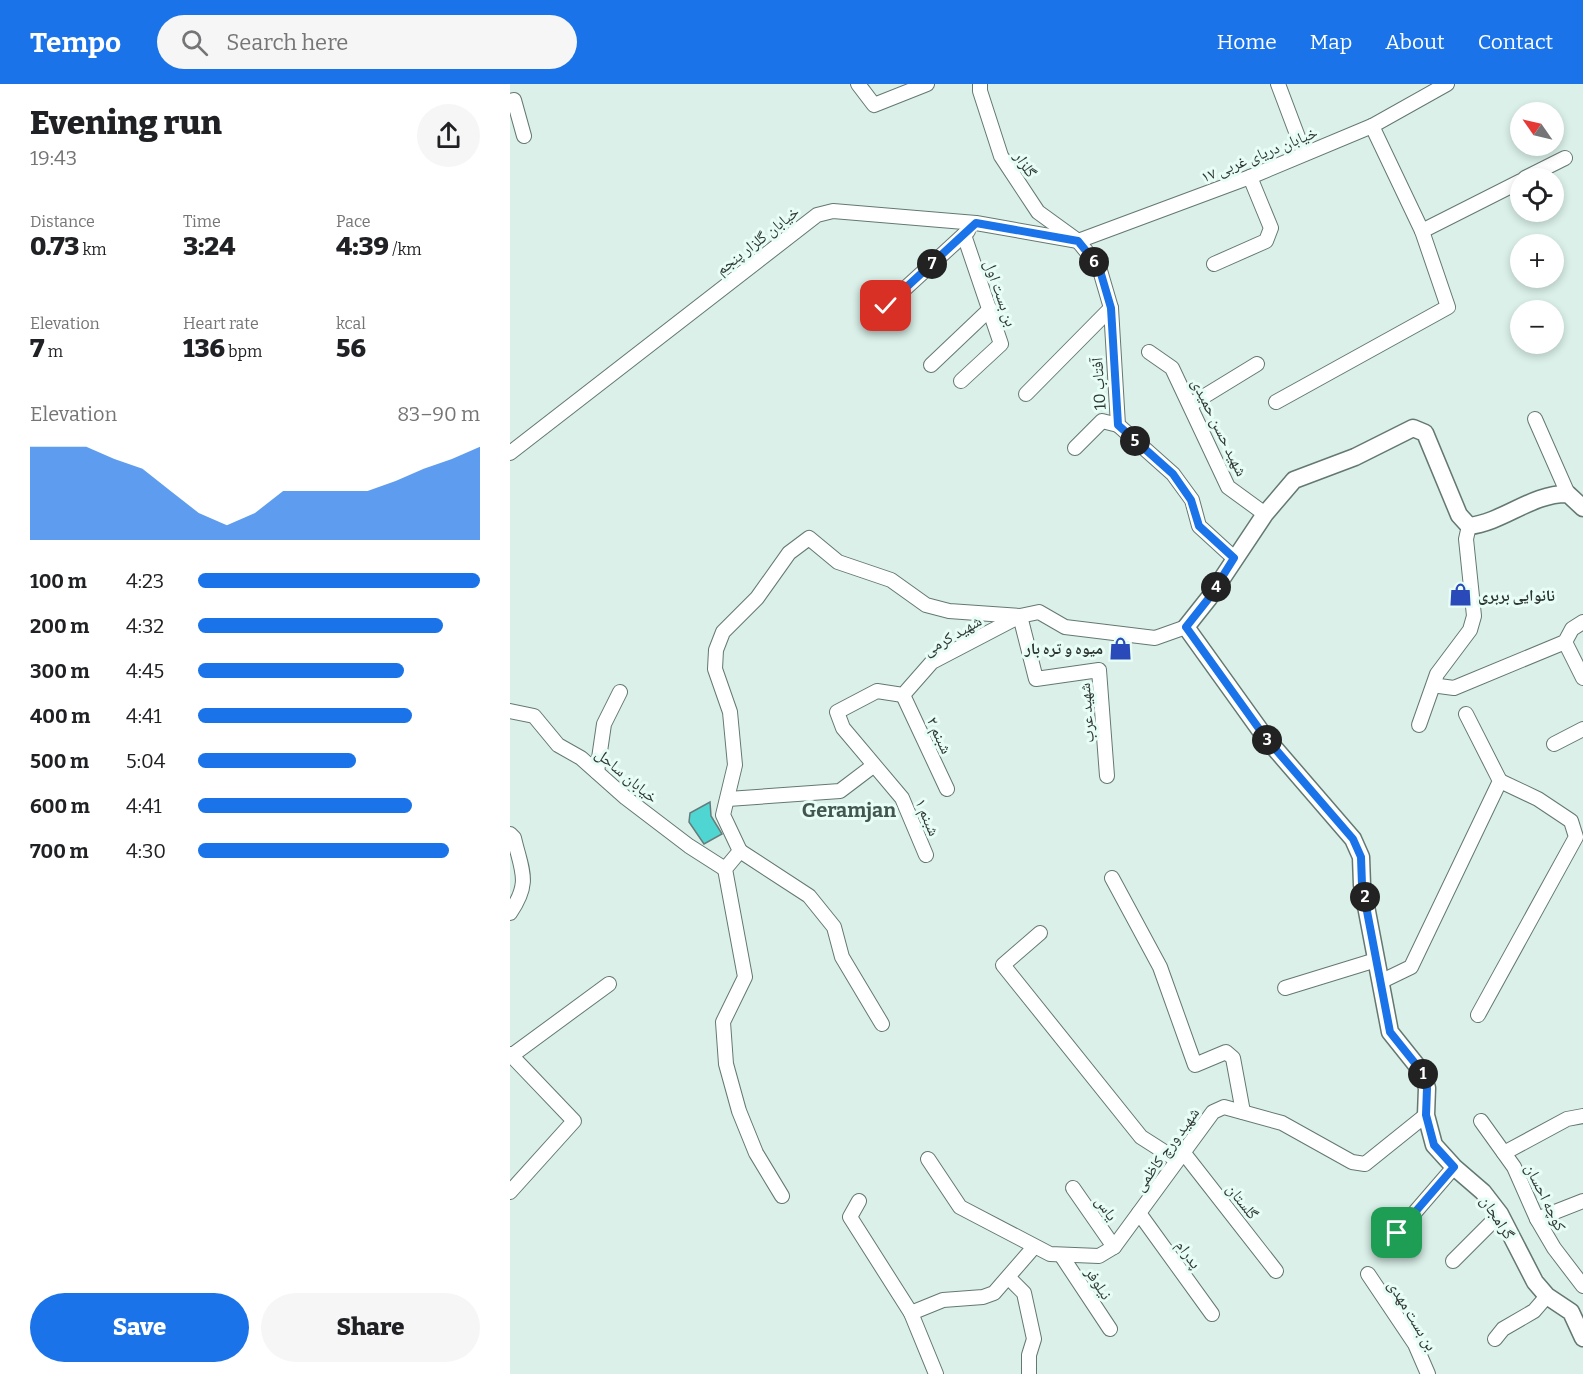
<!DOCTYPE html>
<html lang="en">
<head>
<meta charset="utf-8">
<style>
  :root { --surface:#fff; --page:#f6f6f6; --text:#202124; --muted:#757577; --accent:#1a73e8 }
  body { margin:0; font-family:Bitter,"Noto Naskh Arabic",serif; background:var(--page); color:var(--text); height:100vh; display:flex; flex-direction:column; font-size:22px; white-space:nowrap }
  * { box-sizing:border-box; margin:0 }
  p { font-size:20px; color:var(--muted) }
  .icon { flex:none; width:33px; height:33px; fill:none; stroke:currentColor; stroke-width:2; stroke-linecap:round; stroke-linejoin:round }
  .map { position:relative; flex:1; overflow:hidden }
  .drawer { display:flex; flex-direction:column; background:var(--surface); width:510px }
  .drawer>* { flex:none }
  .needle { width:39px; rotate:304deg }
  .buttons { position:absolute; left:1000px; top:18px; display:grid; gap:12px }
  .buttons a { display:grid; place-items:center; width:54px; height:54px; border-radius:50%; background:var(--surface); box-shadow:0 3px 9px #0003; font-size:30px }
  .pin { position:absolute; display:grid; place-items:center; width:51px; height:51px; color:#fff; margin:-26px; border-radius:12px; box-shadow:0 3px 9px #0006 }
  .km { position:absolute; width:30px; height:30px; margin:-15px; border-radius:50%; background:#222; color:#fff; font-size:16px; line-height:30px; text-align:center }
  .round { display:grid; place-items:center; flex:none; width:63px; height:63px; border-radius:32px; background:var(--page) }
  .headline { display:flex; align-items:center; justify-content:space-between; height:102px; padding:0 30px }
  h1 { font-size:33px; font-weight:800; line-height:45px }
  .stats { display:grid; grid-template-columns:repeat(3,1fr); gap:9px; height:102px; padding:6px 30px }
  .stats div { display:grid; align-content:center }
  .stats b { font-size:26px; font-weight:800 }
  .stats small { font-size:16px; font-weight:400 }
  .stats p { font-size:16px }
  .chart { height:168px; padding:12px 30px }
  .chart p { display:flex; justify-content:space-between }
  .chart svg { width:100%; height:108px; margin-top:6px; fill:var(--accent); opacity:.7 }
  .primary-button { display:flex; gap:12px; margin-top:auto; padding:12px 30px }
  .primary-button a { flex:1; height:69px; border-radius:36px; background:var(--accent); color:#fff; font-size:24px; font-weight:800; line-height:69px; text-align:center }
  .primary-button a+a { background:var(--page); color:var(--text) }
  ul { padding:0 30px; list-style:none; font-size:20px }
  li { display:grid; grid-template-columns:96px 72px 1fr; align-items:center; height:45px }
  li i { height:15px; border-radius:8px; background:var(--accent) }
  header { display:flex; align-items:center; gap:36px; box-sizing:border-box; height:84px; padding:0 30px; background:var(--accent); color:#fff }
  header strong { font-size:28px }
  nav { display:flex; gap:33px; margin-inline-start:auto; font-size:21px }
  .search { width:420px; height:54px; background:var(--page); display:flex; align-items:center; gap:15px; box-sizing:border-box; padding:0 21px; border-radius:33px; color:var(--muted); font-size:22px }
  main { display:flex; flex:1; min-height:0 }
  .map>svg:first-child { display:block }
</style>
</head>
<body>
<header>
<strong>Tempo</strong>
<div class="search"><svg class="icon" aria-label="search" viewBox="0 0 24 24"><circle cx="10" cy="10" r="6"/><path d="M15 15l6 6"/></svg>Search here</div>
<nav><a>Home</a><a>Map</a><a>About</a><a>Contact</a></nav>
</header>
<main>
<section class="drawer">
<div class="headline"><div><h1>Evening run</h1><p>19:43</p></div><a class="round"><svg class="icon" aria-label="share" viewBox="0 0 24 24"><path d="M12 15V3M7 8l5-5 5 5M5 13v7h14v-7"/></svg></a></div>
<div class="stats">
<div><p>Distance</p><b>0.73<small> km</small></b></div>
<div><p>Time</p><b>3:24</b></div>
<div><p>Pace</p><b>4:39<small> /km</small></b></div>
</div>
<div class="stats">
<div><p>Elevation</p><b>7<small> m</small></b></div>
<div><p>Heart rate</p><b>136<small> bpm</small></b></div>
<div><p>kcal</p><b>56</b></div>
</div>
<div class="chart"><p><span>Elevation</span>83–90 m</p>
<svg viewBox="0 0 160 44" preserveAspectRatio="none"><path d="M0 44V6L10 6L20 6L30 11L40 15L50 24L60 33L70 38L80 33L90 24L100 24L110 24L120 24L130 20L140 15L150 11L160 6V44z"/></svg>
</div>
<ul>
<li><b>100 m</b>4:23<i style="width:100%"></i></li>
<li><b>200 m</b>4:32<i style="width:87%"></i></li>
<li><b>300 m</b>4:45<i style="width:73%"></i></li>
<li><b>400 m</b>4:41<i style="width:76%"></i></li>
<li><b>500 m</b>5:04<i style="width:56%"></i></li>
<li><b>600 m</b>4:41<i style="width:76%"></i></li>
<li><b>700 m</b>4:30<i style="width:89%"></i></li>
</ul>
<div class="primary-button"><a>Save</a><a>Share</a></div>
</section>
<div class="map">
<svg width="1073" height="1290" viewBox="0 0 1073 1290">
  <rect width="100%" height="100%" fill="#daf0e9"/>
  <path fill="#4fd6d3" stroke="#667c7a" stroke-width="1.5" d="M200 718 201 732 212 750 194 760 179 738 180 729Z"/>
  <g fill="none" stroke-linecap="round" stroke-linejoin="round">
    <defs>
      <g id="minor">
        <path d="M348 0 364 21 417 0"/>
        <path d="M470 0V7L491 72 528 128 568 157 589 183 601 224 608 341 663 390 682 416 689 442 724 474"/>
        <path d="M768 0 794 69"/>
        <path d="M0 17 4 16 14 52"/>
        <path d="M1015 94 1055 74"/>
        <path d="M912 147 1011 97"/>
        <path d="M704 180 756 157 761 144 740 93"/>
        <path d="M376 222 458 147"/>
        <path d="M639 268 662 284 718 403 755 430"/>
        <path d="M421 281 480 225"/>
        <path d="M451 297 491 260 454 151"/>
        <path d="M516 310 601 224"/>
        <path d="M766 318 938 223 912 147 862 42"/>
        <path d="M680 321 747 280"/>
        <path d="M1025 335 1058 410"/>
        <path d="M565 364 592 337 608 341"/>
        <path d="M0 369 307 131 323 127 466 139 568 157 740 93 862 42 937 0"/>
        <path d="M1055 558 1073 594"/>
        <path d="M925 599 929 602 944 604 1055 558 1062 545 1073 538"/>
        <path d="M393 611 437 705"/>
        <path d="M0 627 24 632 48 661 71 674 116 714 179 762 215 785"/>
        <path d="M909 641 927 590 960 546 964 532 956 455 959 442"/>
        <path d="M1044 660 1073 645"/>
        <path d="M87 688 94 640 110 608"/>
        <path d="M218 715 330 707 363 682"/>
        <path d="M0 750 4 754C12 788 21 798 0 829"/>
        <path d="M230 767 299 812 324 843 332 873 372 940"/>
        <path d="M416 771 392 714 333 644 327 628 367 607 393 611 422 578 510 532 526 595 589 586 597 692"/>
        <path d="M602 794 650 883 685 981 716 968 723 974 733 1028"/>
        <path d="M530 849 493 881 631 1053 667 1076"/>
        <path d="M870 898 901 883 990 697 956 630"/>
        <path d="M775 904 866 876"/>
        <path d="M968 931 1066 753 1061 737 1028 715 990 697"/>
        <path d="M0 970 64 1037 0 1108"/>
        <path d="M1 972 99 900"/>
        <path d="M971 1037 1004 1083 1027 1135 1044 1164 1073 1202"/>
        <path d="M673 1068 766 1187"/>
        <path d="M994 1069 1057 1035 1073 1032"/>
        <path d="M418 1075 450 1123 540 1170 589 1172 604 1163 703 1028 714 1023 772 1039 842 1078 855 1080 916 1031"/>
        <path d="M563 1104 604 1163"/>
        <path d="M272 1112 246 1069 229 1027 216 980 213 938 235 893 215 785 230 767 213 731 225 681 220 628 205 585 206 566 213 548 247 514 279 469 299 454 328 478 381 496 416 521 439 527 510 532 529 528 555 543 645 554 676 543"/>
        <path d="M349 1117 340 1133 401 1229 426 1290"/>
        <path d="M629 1129 702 1230"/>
        <path d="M1027 1135 1073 1117"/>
        <path d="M887 1149 944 1083"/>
        <path d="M551 1171 600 1245"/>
        <path d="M943 1177 990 1130"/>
        <path d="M858 1190 905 1260 918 1290"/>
        <path d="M499 1194 514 1209 524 1255 519 1271V1290"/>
        <path d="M401 1229 433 1216 473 1213 484 1209 524 1163"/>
        <path d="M985 1255 993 1245 1024 1227 1037 1212"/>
      </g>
      <path id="tertiary" d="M1073 424 1058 410C1022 409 994 438 959 442L949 431 915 349 903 344 845 373 784 396 755 430 699 514 676 543 755 653 843 755 851 773 852 801 880 948 912 988 917 1004 916 1031 924 1061 944 1083 973 1108 990 1130 1025 1198 1037 1212 1061 1228 1073 1254"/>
    </defs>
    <use href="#minor" stroke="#647872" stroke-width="16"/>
    <use href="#tertiary" stroke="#647872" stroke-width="19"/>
    <use href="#minor" stroke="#fff" stroke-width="14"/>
    <use href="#tertiary" stroke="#fff" stroke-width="16"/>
  </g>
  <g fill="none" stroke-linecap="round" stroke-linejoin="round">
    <defs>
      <path id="route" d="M376 222 466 139 568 157 589 183 601 224 608 341 663 390 681 416 689 442 724 474 699 514 676 543 755 653 843 755 851 773 852 801 880 948 912 988 917 1004 916 1031 924 1061 944 1083 887 1149"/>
    </defs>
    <use href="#route" stroke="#fff" stroke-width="12"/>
    <use href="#route" stroke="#1a73e8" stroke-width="8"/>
  </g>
  <defs>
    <symbol id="shop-bare" viewBox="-9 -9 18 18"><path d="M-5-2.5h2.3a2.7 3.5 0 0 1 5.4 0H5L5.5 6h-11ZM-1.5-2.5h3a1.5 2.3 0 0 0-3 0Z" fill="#2a4aba" stroke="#e7fdf6" stroke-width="2.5" paint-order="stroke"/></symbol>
  </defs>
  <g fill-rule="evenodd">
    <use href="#shop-bare" x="934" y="494" width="33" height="33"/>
    <use href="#shop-bare" x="594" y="548" width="33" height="33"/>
  </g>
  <g text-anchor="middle" stroke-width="6" stroke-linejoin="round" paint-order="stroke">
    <g font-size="16" fill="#2f3735" stroke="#e7fdf6">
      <text transform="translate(749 70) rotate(-22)" y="6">خیابان دریای غربی ۱۷</text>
      <text transform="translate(516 80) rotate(57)" y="6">گلزار</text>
      <text transform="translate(247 156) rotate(-38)" y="6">خیابان گلزار پنجم</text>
      <text transform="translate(491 209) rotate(71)" y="6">بن بست اول</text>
      <text transform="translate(588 300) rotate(-94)" y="6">آفتاب 10</text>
      <text transform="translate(710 343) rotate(64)" y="6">شهید حسن حمیدی</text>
      <text transform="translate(442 551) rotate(-30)" y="6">شهید کرمی</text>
      <text transform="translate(576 629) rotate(-94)" y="6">شهید عرب</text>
      <text transform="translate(430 651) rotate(65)" y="6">شبنم ۲</text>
      <text transform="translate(117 691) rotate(40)" y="6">خیابان ساحل</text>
      <text transform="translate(418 733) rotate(67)" y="6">شبنم ۱</text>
      <text transform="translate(656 1065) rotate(-54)" y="6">شهید ورچ کاظمی</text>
      <text transform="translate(1036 1113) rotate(64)" y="6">کوچه احسان</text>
      <text transform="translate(733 1117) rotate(52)" y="6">گلستان</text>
      <text transform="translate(597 1124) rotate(56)" y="6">یاس</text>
      <text transform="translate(988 1133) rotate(57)" y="6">گرامجان</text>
      <text transform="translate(679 1170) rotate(54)" y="6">پدرام</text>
      <text transform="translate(589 1199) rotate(57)" y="6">نیلوفر</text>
      <text transform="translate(903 1231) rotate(59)" y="6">بن بست مهدی</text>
    </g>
    <g font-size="16" font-weight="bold" fill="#2f3735" stroke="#e7fdf6" text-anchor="start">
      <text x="968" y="517">نانوایی بربری</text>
      <text x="593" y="570" text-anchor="end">میوه و تره بار</text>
    </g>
    <g font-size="20" font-weight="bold" fill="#435650" stroke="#e7fdf6">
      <text x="339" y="733">Geramjan</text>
    </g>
  </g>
</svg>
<div class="buttons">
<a><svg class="needle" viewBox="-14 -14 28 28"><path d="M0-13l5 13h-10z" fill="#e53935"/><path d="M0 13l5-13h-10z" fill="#757577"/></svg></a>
<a><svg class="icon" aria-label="locate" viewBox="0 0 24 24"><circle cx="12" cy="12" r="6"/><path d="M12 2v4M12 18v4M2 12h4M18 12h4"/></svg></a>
<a>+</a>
<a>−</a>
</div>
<div class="pin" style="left:887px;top:1149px;background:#1e9e55"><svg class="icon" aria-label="arrive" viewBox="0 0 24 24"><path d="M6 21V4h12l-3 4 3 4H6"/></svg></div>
<div class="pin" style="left:376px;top:222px;background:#d93025"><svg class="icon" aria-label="check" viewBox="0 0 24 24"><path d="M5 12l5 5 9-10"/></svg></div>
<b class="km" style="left:913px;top:990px">1</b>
<b class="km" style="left:855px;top:813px">2</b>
<b class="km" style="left:757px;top:656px">3</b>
<b class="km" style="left:706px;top:503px">4</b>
<b class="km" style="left:625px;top:357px">5</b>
<b class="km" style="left:584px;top:178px">6</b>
<b class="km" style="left:422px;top:180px">7</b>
</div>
</main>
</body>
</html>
